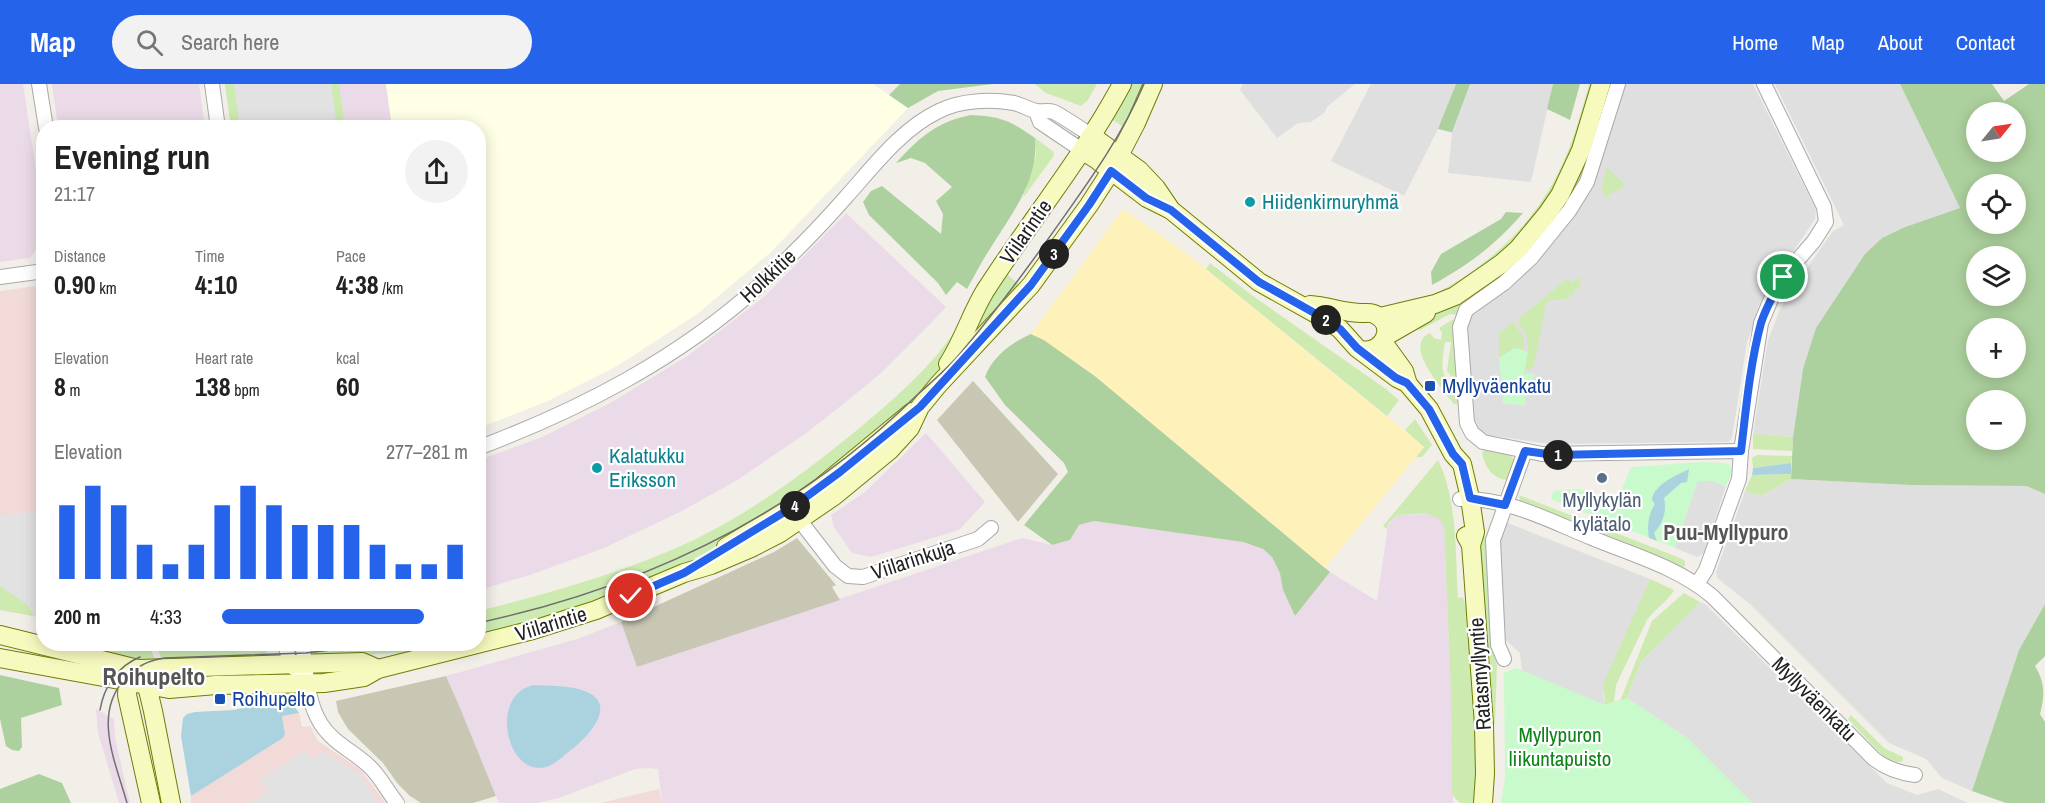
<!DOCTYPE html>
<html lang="en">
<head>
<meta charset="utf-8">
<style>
  :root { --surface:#fff; --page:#f2f2f2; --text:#222; --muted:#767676; --accent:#2563eb }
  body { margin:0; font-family:"Archivo Narrow",sans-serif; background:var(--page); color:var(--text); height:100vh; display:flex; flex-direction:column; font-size:22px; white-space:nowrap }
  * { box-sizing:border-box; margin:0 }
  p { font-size:20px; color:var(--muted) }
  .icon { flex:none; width:33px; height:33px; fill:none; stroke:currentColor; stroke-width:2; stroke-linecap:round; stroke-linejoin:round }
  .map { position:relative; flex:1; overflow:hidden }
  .drawer { position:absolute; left:36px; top:36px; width:450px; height:531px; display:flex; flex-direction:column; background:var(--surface); border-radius:24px; box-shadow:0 3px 15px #0003 }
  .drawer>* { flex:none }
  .needle { width:39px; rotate:60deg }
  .fabs { position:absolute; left:1966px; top:18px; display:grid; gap:12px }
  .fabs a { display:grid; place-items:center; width:60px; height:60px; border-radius:50%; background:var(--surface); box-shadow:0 3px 15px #0003; font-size:30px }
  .pin { position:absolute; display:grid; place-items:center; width:51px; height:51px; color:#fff; margin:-26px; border:3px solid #fff; border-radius:50%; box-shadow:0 2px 6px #0007 }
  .km { position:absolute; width:30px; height:30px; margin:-15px; border-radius:50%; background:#222; color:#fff; font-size:16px; line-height:30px; text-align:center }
  .round { display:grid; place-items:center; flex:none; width:63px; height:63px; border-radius:32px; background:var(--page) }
  .overview { display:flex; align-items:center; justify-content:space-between; height:102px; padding:0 18px }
  h1 { font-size:33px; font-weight:700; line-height:45px }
  .stats { display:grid; grid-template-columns:repeat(3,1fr); gap:9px; height:102px; padding:6px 18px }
  .stats div { display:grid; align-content:center }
  .stats b { font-size:26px; font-weight:700 }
  .stats small { font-size:16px; font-weight:400 }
  .stats p { font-size:16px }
  .chart { height:168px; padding:12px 18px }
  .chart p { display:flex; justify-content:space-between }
  .chart svg { width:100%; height:108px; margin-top:6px; stroke:var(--accent); stroke-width:6 }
  ul { padding:0 18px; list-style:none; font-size:20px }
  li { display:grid; grid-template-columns:96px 72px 1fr; align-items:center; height:45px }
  li i { height:15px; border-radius:8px; background:var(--accent) }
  header { display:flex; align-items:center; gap:36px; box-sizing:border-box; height:84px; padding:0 30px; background:var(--accent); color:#fff }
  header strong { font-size:28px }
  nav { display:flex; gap:33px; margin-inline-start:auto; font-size:21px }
  .search { width:420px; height:54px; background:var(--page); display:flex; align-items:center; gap:15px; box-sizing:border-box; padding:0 21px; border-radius:33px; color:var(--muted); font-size:22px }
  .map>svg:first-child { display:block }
</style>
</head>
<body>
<header>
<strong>Map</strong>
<div class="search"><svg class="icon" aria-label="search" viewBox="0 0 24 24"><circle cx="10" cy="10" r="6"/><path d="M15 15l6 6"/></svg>Search here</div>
<nav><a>Home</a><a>Map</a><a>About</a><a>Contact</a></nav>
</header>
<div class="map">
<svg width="2045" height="719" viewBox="0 0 2045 719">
  <rect width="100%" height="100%" fill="#f2efe9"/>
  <g fill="#e0dfdf">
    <path d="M1243 0H1355L1328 22 1324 29 1311 38 1298 39 1277 54 1240 6Z"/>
    <path d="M1371 0H1553L1531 98 1448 89 1452 49 1438 45 1404 112 1331 77Z"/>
    <path d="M1625 0H1753L1816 126 1815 135 1768 205 1758 228 1747 258 1732 354 1729 358 1550 360 1482 350 1478 346 1473 331 1467 246 1469 235 1475 228 1532 184 1556 156 1591 101 1610 53Z"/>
    <path d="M1775 0H1900L1960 124 1905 143 1882 154 1803 285 1793 353 1753 350 1768 256 1781 223 1793 204 1833 147 1844 141Z"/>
    <path d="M1791 395 1909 401 2026 402 2045 410V520L2019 566 1972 707 1942 694 1926 675 1889 659 1751 521 1717 494 1716 488 1745 407 1761 412Z"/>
    <path d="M1698 396 1713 397 1726 402 1704 469 1697 473 1675 464Z"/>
    <path d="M1505 438 1650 495 1603 611 1605 621 1522 588 1520 569 1503 554 1498 468 1499 447Z"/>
    <path d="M1700 518 1705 520 1887 699 1917 711 1938 705 1968 719H1752L1686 653 1627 614 1641 578Z"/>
  </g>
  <g fill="#f2dad9">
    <path d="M43 201V534L0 526V207Z"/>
    <path d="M299 629 302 643 310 642 318 657 360 685 386 719H191V712L283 654 285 650 282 631Z"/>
    <path d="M659 705 662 719H600Z"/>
  </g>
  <g fill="#ebdbe8">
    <path d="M0 0H23L44 140 43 155 30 174 0 178Z"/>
    <path d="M52 0H199L205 43H58Z"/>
    <path d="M225 0H386L391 37 338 44 231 43Z"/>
    <path d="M846 129 946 223 932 238 881 289 847 317 805 350 739 395 682 427 604 464 530 491 479 506V376L542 353 612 318 689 271 765 212Z"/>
    <path d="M926 349 985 418 959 446 871 473 852 469 834 443 831 431 865 408Z"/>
    <path d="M1433 430 1440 434 1444 443 1451 610 1453 719H662L658 685 648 684 635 685 559 714 536 719H499L446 592 577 555 621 538 637 583 1022 454 1052 461 1070 456 1079 441 1094 437 1243 458 1263 465 1272 473 1281 489 1283 506 1295 532 1330 488 1377 517 1388 441 1397 431Z"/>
    <path d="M96 625 114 635 115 654 130 719H119L98 649Z"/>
  </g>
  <path fill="#ffffe5" d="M386 0H873L908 24 771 168 697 230 617 282 548 317 479 344 478 44 392 43Z"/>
  <g fill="#c7c7b4">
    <path d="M973 297 1058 390 1018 438 937 336Z"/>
    <path d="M797 454 836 501 832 503 840 516 637 583 621 538 774 468Z"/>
    <path d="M446 592 460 624 496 712 473 719H421L410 712 398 700 383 679 348 645 338 628 336 617Z"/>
  </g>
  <g fill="#cdebb0">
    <path d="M225 0H234L240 43H231Z"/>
    <path d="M331 0H339L345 43H327V38L336 37Z"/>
    <path d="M1035 0H1097L1088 16 1081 22 1046 9Z"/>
    <path d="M1130 0H1149L1125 44 1110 34Z"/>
    <path d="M1589 0H1595L1563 93 1515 159 1460 203 1418 218C1480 190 1532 145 1561 83 1574 56 1581 28 1589 0Z"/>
    <path d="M1609 0H1614L1586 87 1572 113 1535 165 1459 231 1450 230 1420 246 1416 244V242L1489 200 1532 161Z"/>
    <path d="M1035 54 1054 68 1053 73 1023 114 1036 71Z"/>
    <path d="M1607 83 1626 102 1608 111 1609 117 1601 105Z"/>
    <path d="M1210 179 1253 212 1386 305 1399 316 1387 332 1206 185Z"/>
    <path d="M1003 189 1006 192 1008 191 1024 205 968 258Z"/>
    <path d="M1581 193 1579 205H1574L1573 211H1569L1568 215 1551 216 1546 220 1534 283 1524 287C1529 264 1532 256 1517 236L1568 194 1570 199Z"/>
    <path d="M1452 236 1457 237 1458 298 1455 297 1447 287 1451 258H1445C1442 277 1438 296 1458 306L1459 319 1454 320C1443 305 1402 261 1430 249L1434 254 1441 256 1442 249 1439 244Z"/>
    <path d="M1513 238 1523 252 1524 266 1513 265 1499 274V249Z"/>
    <path d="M958 242 963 244 949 273 924 309 837 386 730 456 663 491 589 521 479 554V527C545 510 611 492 674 465 741 436 801 392 857 346 894 315 932 283 958 242Z"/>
    <path d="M1415 335 1432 361 1422 373H1416L1424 363 1405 346Z"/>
    <path d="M1753 350 1793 353 1792 367 1753 365Z"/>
    <path d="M1484 366C1497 367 1510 366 1516 379L1509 396C1494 396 1485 384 1482 369Z"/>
    <path d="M1757 371 1792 372 1791 379 1753 384 1752 374Z"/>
    <path d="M1438 376C1458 417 1455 469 1458 514L1463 513 1470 540 1479 668 1476 719H1460L1452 711 1451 610 1444 443C1437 424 1414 431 1397 431L1388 440 1387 445 1383 442Z"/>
    <path d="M1791 390V395L1761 412 1745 407 1752 391Z"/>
    <path d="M1519 411 1680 474 1685 477V481L1683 486 1676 480 1661 473 1542 425H1530L1520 418Z"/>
    <path d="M1483 450 1488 457 1494 570 1497 581 1495 640H1491L1478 451Z"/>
    <path d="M1650 495 1674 506C1670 515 1654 526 1647 536L1616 601 1614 618 1605 621 1603 600Z"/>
    <path d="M0 502 27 520 34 532 0 526Z"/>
    <path d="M1684 509 1700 518 1641 578 1627 614 1620 617 1652 537Z"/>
    <path d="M109 560H149L155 576 148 579 105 571Z"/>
    <path d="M267 560 266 573 163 580 158 565 162 561Z"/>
    <path d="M312 560H454L419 568 314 573Z"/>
    <path d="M1851 631 1884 664 1903 673V677L1896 679 1888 677 1848 635Z"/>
  </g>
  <g fill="#add19e" fill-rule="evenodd">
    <path d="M900 0H993L938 7 908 24 889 11Z"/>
    <path d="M1456 0H1470L1452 48 1438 45Z"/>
    <path d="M1553 0H1580L1570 36 1547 25Z"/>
    <path d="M1900 0H1992L2004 17 2029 0H2045V410L2026 402 1909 401 1791 395 1793 353 1803 285 1816 244 1865 170 1882 154 1905 143 1960 124ZM1977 28H2016V68H1977ZM1977 100H2016V140H1977ZM1977 172H2016V212H1977ZM1977 244H2016V284H1977ZM1977 316H2016V356H1977Z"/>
    <path d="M971 31C1000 32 1011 37 1035 54 1039 98 1010 132 988 168 980 180 974 193 967 205L957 198 946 211 938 199 869 131 863 118 871 107 882 102 941 150 943 130 936 117 952 103 925 79 911 74 896 79C920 53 936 38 971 31Z"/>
    <path d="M1506 128 1523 129C1494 162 1470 180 1432 201L1431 188 1441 170 1501 135Z"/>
    <path d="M1031 250 1044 256 1095 292 1330 488 1295 532 1283 506 1280 489 1272 473 1263 465 1243 458 1094 437 1079 441 1070 456 1052 461 1024 441 1068 388 1064 379 1005 321 985 293C992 273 1012 258 1031 250Z"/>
    <path d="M2045 520V572L2035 582C2045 598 2045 612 2040 630L2045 638V719H2006L1972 707 2019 566Z"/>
    <path d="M0 591 59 604 62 621 21 634 22 663 19 667 12 666 6 662 0 635Z"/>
    <path d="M39 690 62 699 71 719H0V705Z"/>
  </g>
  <path fill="#fff1ba" d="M1123 125 1186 169 1424 363 1325 484 1095 292 1044 256 1031 250Z"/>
  <g fill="#c8facc">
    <path d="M1518 264 1528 268 1524 290 1535 289C1531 297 1530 307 1525 316L1526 322 1503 319 1499 274 1513 265Z"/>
    <path d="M1702 378 1725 379 1730 381 1732 387 1726 402 1713 397H1698L1675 464 1551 415 1553 407 1579 405 1616 420 1631 383Z"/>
    <path d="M1516 584 1605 621 1627 614 1686 653 1752 719H1501L1505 694 1504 589Z"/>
  </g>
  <g fill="#e2e2e2">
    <path d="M234 0H331L336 37 291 44 240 43Z"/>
    <path d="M43 426H44L43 534 34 532 27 520 0 502V432Z"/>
    <path d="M321 666 362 692 378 719H250L268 708 260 695 304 667 310 674H316Z"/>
  </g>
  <g fill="#aad3df">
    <path d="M1791 379V390L1752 391 1753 384Z"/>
    <path d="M1689 385 1687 398 1681 399 1664 414C1667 427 1663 439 1654 449L1657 457 1649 454C1647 442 1648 431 1655 420L1652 416C1654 400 1676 392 1689 385Z"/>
    <path d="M533 601C550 602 571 601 587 608 617 621 589 651 575 663 566 669 558 678 549 682 508 698 487 612 533 601Z"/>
    <path d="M285 618 292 619 299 629 282 632 285 650 283 654 191 712 181 652 183 634 187 630 195 628 234 626 260 619Z"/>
  </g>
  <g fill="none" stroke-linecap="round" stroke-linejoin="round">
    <defs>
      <g id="street">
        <path d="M39 0 46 44"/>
        <path d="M212 0 218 44"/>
        <path d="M1618 0 1587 98 1569 127 1531 174 1504 199 1466 226 1460 243 1467 339 1472 349 1483 358 1542 370 1741 367"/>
        <path d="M1036 27 1040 38 1083 67"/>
        <path d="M0 193 44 187"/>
        <path d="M478 364C581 325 678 275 760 201 790 173 819 144 846 113 873 83 901 45 939 27 961 16 990 15 1014 19 1022 21 1028 25 1036 27 1042 28 1048 26 1054 28 1067 35 1080 44 1092 52"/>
        <path d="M1460 415C1506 413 1550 437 1592 454 1633 471 1677 483 1712 512L1874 675C1887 685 1899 689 1915 691"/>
        <path d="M794 429 835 482 848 492 863 493 978 455 991 444"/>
        <path d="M1697 500 1706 486 1739 395 1741 367 1761 239 1772 213 1783 193 1814 157 1826 138 1824 123 1764 0"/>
        <path d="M285 560 290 579 295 585"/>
        <path d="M302 560C307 586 306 617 321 640 333 659 353 667 369 682 380 692 387 707 397 719"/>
        <path d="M1504 575 1498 561 1493 456 1525 367"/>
      </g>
      <g id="secondary">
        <path d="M1092 52 1139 86 1156 104 1171 126 1259 198 1327 236 1340 245 1357 264 1397 294 1407 299 1429 325 1453 370 1462 380 1470 414 1475 448 1471 461"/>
        <path d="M1083 67 1096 75 1147 114 1169 125"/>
        <path d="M1310 221C1328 222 1344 229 1362 229 1368 229 1372 228 1376 231 1397 242 1383 271 1360 266"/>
        <path d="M1380 233 1435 220 1455 212 1501 180 1518 165 1547 130 1560 111 1581 66 1601 0"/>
        <path d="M1386 252 1426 229"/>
        <path d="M1383 258 1404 287 1407 297"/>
        <path d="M948 280C963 257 971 230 985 207 1030 137 1083 73 1122 0"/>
        <path d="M1466 452 1471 461 1473 487 1484 641 1485 690 1483 719"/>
        <path d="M726 463 791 424 821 403 912 328"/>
        <path d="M0 551 138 585 362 578 378 585"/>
        <path d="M0 574 169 605 216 601 324 599 364 593 378 585 533 546 596 526 684 489 711 481 751 464 780 449 834 412 890 366 910 344 920 323 938 301 1031 201 1089 121 1111 87 1136 39 1153 0"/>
        <path d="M134 591 128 599 127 611 151 719"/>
        <path d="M142 592 147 602 153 627 171 719"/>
      </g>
    </defs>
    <use href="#street" stroke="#a9a9a9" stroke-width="16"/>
    <use href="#secondary" stroke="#707d05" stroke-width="20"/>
    <use href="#street" stroke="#fff" stroke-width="14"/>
    <use href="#secondary" stroke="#f7fabf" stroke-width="18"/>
    <g stroke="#707070" stroke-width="1.5">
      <path d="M478 539C644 503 793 433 915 313 929 300 945 287 958 272 989 236 1018 197 1046 158 1082 107 1120 57 1144 0"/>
      <path d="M100 626C104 602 118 582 140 573"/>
      <path d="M127 719C116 679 92 630 125 595 136 582 149 576 165 574L306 569 379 560"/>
    </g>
  </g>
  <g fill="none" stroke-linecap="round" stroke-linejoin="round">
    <defs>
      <path id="route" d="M631 512 684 489 791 424 840 388 920 323 1031 201 1089 121 1111 87 1146 114 1171 126 1259 198 1327 236 1340 245 1357 264 1396 294 1407 299 1429 325 1453 370 1462 380 1470 414 1505 421 1525 367 1555 371 1741 367C1746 325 1750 280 1761 239 1766 223 1775 208 1783 193"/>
    </defs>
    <use href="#route" stroke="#fff" stroke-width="12"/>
    <use href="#route" stroke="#2563eb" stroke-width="8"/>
  </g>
  <g fill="#0f9aa8" stroke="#fff" stroke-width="2">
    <circle cx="1250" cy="118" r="6"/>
    <circle cx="597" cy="384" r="6"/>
  </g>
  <g fill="#1a4fb4" stroke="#fff" stroke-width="2">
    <rect x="1424" y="296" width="12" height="12" rx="3"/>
    <rect x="214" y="609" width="12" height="12" rx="3"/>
  </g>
  <circle fill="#5c6f8a" stroke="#fff" stroke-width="2" cx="1602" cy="394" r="6"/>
  <g text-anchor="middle" stroke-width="4.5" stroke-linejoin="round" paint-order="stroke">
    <g font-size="21" fill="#0d838f" stroke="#fff" text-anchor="start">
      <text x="1262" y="125">Hiidenkirnuryhmä</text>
      <text x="609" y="379">Kalatukku<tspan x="609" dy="24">Eriksson</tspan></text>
    </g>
    <g font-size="21" fill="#222" stroke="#fff">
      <text transform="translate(1026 148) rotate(-55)" y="7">Viilarintie</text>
      <text transform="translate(768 192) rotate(-43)" y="7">Holkkitie</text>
      <text transform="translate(913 476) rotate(-18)" y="7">Viilarinkuja</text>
      <text transform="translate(551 540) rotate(-17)" y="7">Viilarintie</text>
      <text transform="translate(1480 590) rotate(-94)" y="7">Ratasmyllyntie</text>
      <text transform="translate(1814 615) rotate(45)" y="7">Myllyväenkatu</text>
    </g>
    <g font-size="21" fill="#164399" stroke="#fff" text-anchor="start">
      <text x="1442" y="309">Myllyväenkatu</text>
      <text x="232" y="622">Roihupelto</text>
    </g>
    <g font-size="21" fill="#4e5e75" stroke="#fff">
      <text x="1602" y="423">Myllykylän<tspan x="1602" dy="24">kylätalo</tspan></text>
    </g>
    <g font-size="21" fill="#0c8416" stroke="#fff">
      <text x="1560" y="658">Myllypuron<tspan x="1560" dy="24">liikuntapuisto</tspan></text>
    </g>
    <g font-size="22" font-weight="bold" fill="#555" stroke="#fff">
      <text x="1726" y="456">Puu-Myllypuro</text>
    </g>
    <g font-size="24" font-weight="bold" fill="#555" stroke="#fff">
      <text x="154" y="601">Roihupelto</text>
    </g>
  </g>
</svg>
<div class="fabs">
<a><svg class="needle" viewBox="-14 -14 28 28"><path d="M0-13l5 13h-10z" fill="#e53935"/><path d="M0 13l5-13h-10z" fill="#767676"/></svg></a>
<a><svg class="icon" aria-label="locate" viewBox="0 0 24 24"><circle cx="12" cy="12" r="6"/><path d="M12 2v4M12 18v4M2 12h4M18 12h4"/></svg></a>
<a><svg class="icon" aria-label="layers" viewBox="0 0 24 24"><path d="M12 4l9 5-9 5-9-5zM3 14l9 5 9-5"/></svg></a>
<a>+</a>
<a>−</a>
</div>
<div class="pin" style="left:1783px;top:193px;background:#1e9e55"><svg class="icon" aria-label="arrive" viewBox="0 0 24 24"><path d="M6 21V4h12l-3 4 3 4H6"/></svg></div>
<div class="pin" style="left:631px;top:512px;background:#d93025"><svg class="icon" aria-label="check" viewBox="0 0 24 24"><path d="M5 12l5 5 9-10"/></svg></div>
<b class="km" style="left:1558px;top:371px">1</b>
<b class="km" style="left:1326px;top:236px">2</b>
<b class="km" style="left:1054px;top:170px">3</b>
<b class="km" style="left:795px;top:422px">4</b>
<section class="drawer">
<div class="overview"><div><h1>Evening run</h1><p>21:17</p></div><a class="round"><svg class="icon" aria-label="share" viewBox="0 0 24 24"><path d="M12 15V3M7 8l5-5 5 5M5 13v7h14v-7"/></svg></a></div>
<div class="stats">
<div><p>Distance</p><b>0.90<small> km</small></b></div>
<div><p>Time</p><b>4:10</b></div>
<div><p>Pace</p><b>4:38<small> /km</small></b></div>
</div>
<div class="stats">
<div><p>Elevation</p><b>8<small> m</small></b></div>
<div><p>Heart rate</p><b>138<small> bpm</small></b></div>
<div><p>kcal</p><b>60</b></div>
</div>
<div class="chart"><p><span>Elevation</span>277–281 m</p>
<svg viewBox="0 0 160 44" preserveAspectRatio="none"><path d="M5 44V14M15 44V6M25 44V14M35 44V30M45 44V38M55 44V30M65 44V14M75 44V6M85 44V14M95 44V22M105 44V22M115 44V22M125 44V30M135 44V38M145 44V38M155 44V30"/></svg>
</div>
<ul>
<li><b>200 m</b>4:33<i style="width:82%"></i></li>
</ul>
</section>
</div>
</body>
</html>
